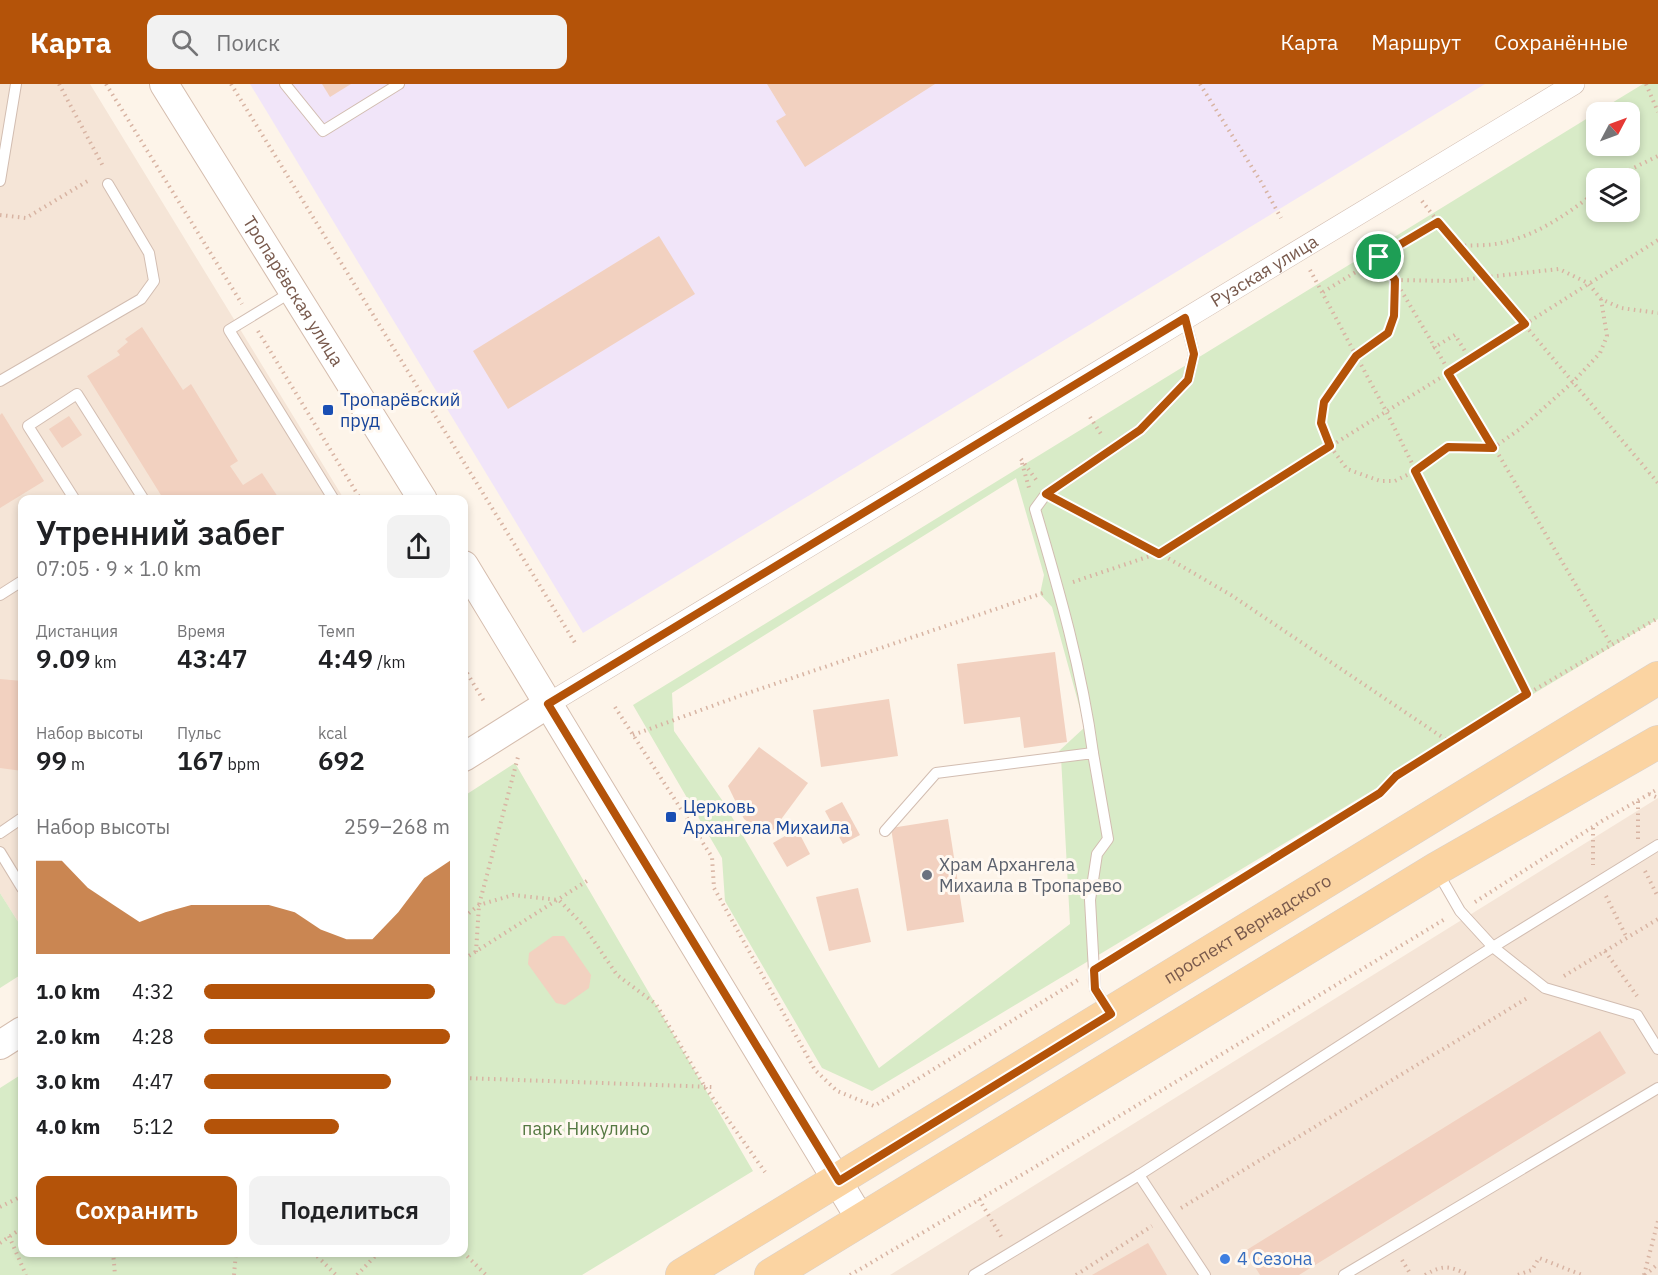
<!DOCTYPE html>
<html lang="ru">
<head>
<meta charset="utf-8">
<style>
  :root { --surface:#fff; --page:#f2f2f2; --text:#202124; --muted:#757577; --accent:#b45309 }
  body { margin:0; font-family:"IBM Plex Sans",sans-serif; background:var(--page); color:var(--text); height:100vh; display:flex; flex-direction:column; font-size:22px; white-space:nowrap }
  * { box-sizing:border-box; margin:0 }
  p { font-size:20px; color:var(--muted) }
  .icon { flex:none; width:33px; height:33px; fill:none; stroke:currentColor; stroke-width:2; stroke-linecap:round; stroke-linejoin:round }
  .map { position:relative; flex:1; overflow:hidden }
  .drawer { position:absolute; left:18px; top:411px; width:450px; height:762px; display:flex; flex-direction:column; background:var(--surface); border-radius:12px; box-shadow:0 3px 9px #0003 }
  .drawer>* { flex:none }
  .needle { width:39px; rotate:49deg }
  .controls { position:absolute; left:1586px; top:18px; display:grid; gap:12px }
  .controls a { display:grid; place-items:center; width:54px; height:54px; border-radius:12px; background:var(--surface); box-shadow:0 3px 9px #0003; font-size:30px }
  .pin { position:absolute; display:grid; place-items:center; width:51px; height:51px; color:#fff; margin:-26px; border:3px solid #fff; border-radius:50%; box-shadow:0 2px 6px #0007 }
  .round { display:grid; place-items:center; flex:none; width:63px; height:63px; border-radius:12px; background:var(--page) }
  .headline { display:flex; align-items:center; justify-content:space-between; height:102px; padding:0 18px }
  h1 { font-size:33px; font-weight:600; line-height:45px }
  .metrics { display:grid; grid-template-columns:repeat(3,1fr); gap:9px; height:102px; padding:6px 18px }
  .metrics div { display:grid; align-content:center }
  .metrics b { font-size:26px; font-weight:600 }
  .metrics small { font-size:16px; font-weight:400 }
  .metrics p { font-size:16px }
  .chart { height:168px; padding:12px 18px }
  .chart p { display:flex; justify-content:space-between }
  .chart svg { width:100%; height:108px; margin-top:6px; fill:var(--accent); opacity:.7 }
  .action { display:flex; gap:12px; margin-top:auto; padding:12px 18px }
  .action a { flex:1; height:69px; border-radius:12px; background:var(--accent); color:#fff; font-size:24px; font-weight:600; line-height:69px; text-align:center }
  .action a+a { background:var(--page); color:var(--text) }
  ul { padding:0 18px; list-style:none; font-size:20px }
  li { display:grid; grid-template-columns:96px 72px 1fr; align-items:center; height:45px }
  li i { height:15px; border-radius:8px; background:var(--accent) }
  header { display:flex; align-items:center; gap:36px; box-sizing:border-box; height:84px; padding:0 30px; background:var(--accent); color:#fff }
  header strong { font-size:28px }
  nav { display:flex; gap:33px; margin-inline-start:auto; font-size:21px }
  .search { width:420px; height:54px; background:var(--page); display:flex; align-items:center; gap:15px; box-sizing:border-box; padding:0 21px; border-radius:12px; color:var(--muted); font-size:22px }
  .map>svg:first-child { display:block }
</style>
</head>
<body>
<header>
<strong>Карта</strong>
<div class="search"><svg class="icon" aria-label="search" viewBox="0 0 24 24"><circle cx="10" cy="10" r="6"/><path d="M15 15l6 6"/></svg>Поиск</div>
<nav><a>Карта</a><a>Маршрут</a><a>Сохранённые</a></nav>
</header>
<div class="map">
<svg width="1658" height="1191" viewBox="0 0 1658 1191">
  <rect width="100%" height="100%" fill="#fdf4e9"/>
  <g fill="#f5e5d7">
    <path d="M0 0H90L344 415 22 416V844L0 809Z"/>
    <path d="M1658 714V1191H890Z"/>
  </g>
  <path fill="#f1e5f9" d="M250 0H1485L583 549Z"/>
  <g fill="#d8ebc7" fill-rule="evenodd">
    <path d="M1643 0H1658V535L872 1007 822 984 725 817 722 774 633 621 1596 29V62H1629V28H1597ZM1596 94H1629V128H1596ZM1016 394 1044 491 1040 510 1052 523 1085 643 1059 667 1061 673 1070 840 879 984 722 716 674 647 672 609Z"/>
    <path d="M515 679 753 1087 582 1191H0V1004L22 990V1168H464V712Z"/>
    <path d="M0 809 22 844V890L0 904Z"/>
  </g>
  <g fill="#f2d1c0">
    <path d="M322 0H351L330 13Z"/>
    <path d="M767 0H935L805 83 776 37 786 31Z"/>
    <path d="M659 152 695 210 508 325 473 267Z"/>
    <path d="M142 243 183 306 191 300 238 377 230 382 243 401 262 389 280 416H164L87 292 120 271 117 267 128 258 125 255Z"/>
    <path d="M2 329 44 397 0 424V331Z"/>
    <path d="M69 332 82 351 62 364 49 345Z"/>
    <path d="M1055 568 1067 658 1024 664 1020 633 964 640 957 580Z"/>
    <path d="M0 595 22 597V687L0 684Z"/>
    <path d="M889 615 898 672 821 683 813 626Z"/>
    <path d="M759 663 808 699 768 753 744 735 728 702Z"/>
    <path d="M842 718 860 751 843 760 825 727Z"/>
    <path d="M948 735 964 838 907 847 891 744Z"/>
    <path d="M797 745 810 770 787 783 773 759Z"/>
    <path d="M858 804 871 858 829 867 816 813Z"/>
    <path d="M553 852H564L591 891 589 904 565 921 556 919 528 880 529 869Z"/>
    <path d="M1600 947 1626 989 1299 1191H1260L1245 1167Z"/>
    <path d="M1148 1159 1167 1191H1092Z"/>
  </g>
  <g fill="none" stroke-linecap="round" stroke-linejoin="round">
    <defs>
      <g id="lane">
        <path d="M285 0 323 47 399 0"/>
        <path d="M0 97 16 0"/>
        <path d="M293 207 229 246 334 416"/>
        <path d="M0 297 141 215 154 197 149 169 108 100"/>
        <path d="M75 416 28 342 77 310 144 416"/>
        <path d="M0 511 22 497"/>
        <path d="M1093 669C1082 586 1059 506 1035 425L1046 410 1140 346 1188 296 1194 270 1185 234"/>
        <path d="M885 747 936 689 1093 669 1108 755 1097 770 1090 816 1095 905 1109 927"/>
        <path d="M0 749 22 734"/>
        <path d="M0 768 22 804"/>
        <path d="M1437 787 1460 827 1493 863 1545 904 1637 931 1658 965"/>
        <path d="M1139 1091 1205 1191"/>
        <path d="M974 1191 1139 1091 1493 863 1658 761"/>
        <path d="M1344 1191 1658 1004"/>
      </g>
      <g id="street">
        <path id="s1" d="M548 620 1574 0"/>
      </g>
      <g id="secondary">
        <path id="s2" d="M164 0 423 416"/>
        <path d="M464 481 861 1136"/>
        <path d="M464 673 548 620"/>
        <path d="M0 961 22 947"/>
      </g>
      <g id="primary">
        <path id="s3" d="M682 1191 1658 594"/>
        <path d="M771 1191 1436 785 1658 658"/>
      </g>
    </defs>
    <use href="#lane" stroke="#d2bdb1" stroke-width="12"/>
    <use href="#street" stroke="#d2bdb1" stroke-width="22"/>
    <use href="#secondary" stroke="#d5bdae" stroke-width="30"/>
    <use href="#primary" stroke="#d9d1cd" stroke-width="34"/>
    <g stroke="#d8b4a3" stroke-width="4" stroke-dasharray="1.5 4.5" stroke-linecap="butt">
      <path d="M59 0 104 84"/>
      <path d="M106 0 242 220"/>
      <path d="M231 0 577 562"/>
      <path d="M1200 0 1263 101 1281 134"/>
      <path d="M1646 0 1658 28"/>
      <path d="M1613 94 1658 72"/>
      <path d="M1422 117 1438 138"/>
      <path d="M0 131 26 134 91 95"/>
      <path d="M1371 161 1395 196 1612 562"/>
      <path d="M1459 162C1472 161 1488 162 1501 159 1538 151 1567 130 1596 108"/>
      <path d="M1310 186 1386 327 1527 610"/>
      <path d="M1323 208 1438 138 1658 399"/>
      <path d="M1601 215 1607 252 1600 269 1573 298 1520 345 1493 364 1448 363 1415 387 1395 397H1380L1347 385 1330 362 1321 339 1324 318 1356 272 1388 249 1394 232 1395 196 1452 197 1559 185 1588 199 1601 215 1621 224 1658 229"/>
      <path d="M258 247 361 416"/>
      <path d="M1433 264 1455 251 1470 275"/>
      <path d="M1090 333 1103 353"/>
      <path d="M1021 375 1037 397"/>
      <path d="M1022 379 1029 404"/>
      <path d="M1062 419 1159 469 1231 511 1451 659"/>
      <path d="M1073 498 1159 469 1448 289 1658 156"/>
      <path d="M464 584 485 619"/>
      <path d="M615 623 712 773 714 804 815 986 837 1007 874 1022 1078 896"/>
      <path d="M633 651 742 611 1043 509"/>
      <path d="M1649 710 1658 714"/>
      <path d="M1593 744V781"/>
      <path d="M1638 755V717"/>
      <path d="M1645 787 1658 813"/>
      <path d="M1606 812 1627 854"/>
      <path d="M1475 818 1602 737 1658 705"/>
      <path d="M464 833 479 821 513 811 559 816 583 841 617 891 656 920 705 1003 765 1088"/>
      <path d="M1605 867 1637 912"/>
      <path d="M476 868 479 821 518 673"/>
      <path d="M464 875 590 795"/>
      <path d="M1110 876 1380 709 1396 692 1527 610 1658 534"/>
      <path d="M1564 892 1658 835"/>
      <path d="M464 994 713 1003"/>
      <path d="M979 1115 1002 1154"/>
      <path d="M0 1123 22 1112"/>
      <path d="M1181 1124 1529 913"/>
      <path d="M9 1152 26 1191"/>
      <path d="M0 1159 22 1144"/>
      <path d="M113 1168 115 1191"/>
      <path d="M313 1168 336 1191"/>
      <path d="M463 1168 486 1191"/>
      <path d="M1402 1176 1411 1191"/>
      <path d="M234 1191 236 1168"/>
      <path d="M357 1191 379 1168"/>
      <path d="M850 1191 1035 1083 1445 835"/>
      <path d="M1076 1191 1152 1142"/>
      <path d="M1425 1191C1444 1180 1449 1182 1469 1191"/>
      <path d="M1518 1191 1532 1186 1539 1174 1582 1191"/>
      <path d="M1644 1191 1658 1137"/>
      <path d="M1645 1191 1658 1180"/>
    </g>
    <use href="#lane" stroke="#fff" stroke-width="10"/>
    <use href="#street" stroke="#fff" stroke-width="21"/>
    <use href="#secondary" stroke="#fff" stroke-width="28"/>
    <use href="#primary" stroke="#fbd4a2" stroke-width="33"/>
  </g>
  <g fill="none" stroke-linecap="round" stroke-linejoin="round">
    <defs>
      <path id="route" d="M1438 138 1525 240 1448 289 1493 364 1448 363 1415 387 1527 610 1396 692 1380 709 1094 886 1095 905 1111 930 839 1097 548 620 1185 234 1194 270 1188 296 1140 346 1046 410 1159 470 1330 362 1321 339 1324 318 1356 272 1388 249 1394 232 1395 196 1379 173Z"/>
    </defs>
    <use href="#route" stroke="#fff" stroke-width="12"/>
    <use href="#route" stroke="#b45309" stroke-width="8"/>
  </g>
  <g fill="#1a4fb4" stroke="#fff8f0" stroke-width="2">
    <rect x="322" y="320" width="12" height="12" rx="3"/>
    <rect x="665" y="727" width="12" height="12" rx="3"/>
  </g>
  <circle fill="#6b7280" stroke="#fff8f0" stroke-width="2" cx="927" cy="791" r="6"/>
  <circle fill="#3f7fe0" stroke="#fff8f0" stroke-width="2" cx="1225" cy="1175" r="6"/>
  <g text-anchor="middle" stroke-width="6" stroke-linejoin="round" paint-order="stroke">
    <g font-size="18" fill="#78594c" stroke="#fff8f0">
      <text dy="6" stroke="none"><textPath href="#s1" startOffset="837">Рузская улица</textPath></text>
      <text dy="6" stroke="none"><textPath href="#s2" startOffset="244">Тропарёвская улица</textPath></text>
      <text dy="6" stroke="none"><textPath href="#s3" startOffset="663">проспект Вернадского</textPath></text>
    </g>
    <g font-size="18" fill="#164399" stroke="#fff8f0" text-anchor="start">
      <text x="340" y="322">Тропарёвский<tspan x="340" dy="21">пруд</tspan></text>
      <text x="683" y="729">Церковь<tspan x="683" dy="21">Архангела Михаила</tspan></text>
    </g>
    <g font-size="18" fill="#5b616d" stroke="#fff8f0" text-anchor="start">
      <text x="939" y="787">Храм Архангела<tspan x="939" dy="21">Михаила в Тропарево</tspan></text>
    </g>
    <g font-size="18" fill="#547841" stroke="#fff8f0">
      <text x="586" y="1051">парк Никулино</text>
    </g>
    <g font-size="18" fill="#366cbe" stroke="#fff8f0" text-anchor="start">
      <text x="1237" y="1181">4 Сезона</text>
    </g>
  </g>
</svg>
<div class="controls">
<a><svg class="needle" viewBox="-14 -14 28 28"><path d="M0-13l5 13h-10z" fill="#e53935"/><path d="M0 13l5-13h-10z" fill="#757577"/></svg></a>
<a><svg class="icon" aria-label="layers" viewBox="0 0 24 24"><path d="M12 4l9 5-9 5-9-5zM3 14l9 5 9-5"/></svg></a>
</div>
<div class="pin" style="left:1379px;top:173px;background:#1e9e55"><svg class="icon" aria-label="arrive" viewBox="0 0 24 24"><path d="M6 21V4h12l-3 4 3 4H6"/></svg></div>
<section class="drawer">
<div class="headline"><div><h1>Утренний забег</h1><p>07:05 · 9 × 1.0 km</p></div><a class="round"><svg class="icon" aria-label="share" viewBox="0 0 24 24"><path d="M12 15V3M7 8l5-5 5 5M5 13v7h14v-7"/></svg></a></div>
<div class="metrics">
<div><p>Дистанция</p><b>9.09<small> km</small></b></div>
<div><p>Время</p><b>43:47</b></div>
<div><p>Темп</p><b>4:49<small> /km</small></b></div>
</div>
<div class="metrics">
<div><p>Набор высоты</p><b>99<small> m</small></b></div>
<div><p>Пульс</p><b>167<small> bpm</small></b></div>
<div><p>kcal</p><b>692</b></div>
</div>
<div class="chart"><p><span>Набор высоты</span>259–268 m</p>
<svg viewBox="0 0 160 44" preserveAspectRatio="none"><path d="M0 44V6L10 6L20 17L30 24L40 31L50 27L60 24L70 24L80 24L90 24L100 27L110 34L120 38L130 38L140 27L150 13L160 6V44z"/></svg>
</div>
<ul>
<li><b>1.0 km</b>4:32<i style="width:94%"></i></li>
<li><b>2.0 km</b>4:28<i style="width:100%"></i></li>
<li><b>3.0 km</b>4:47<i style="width:76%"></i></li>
<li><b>4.0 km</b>5:12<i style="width:55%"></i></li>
</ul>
<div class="action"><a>Сохранить</a><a>Поделиться</a></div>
</section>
</div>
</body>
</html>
